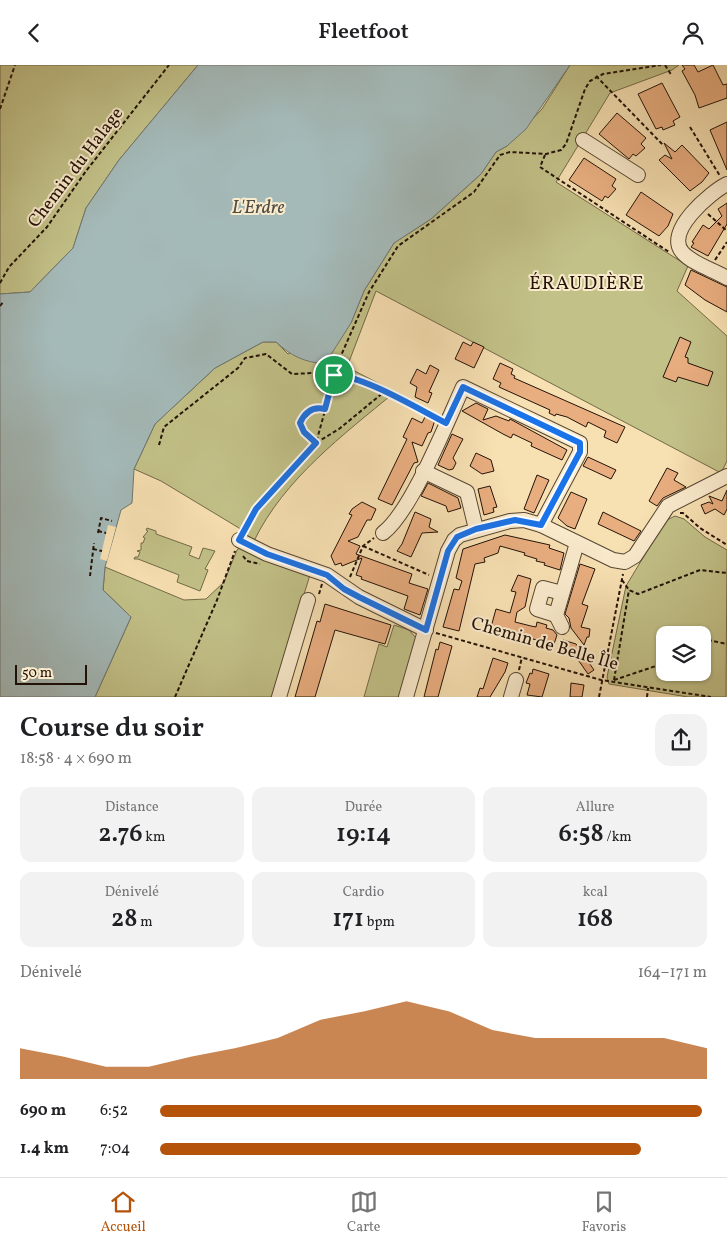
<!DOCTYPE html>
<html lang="fr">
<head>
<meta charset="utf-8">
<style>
  :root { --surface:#fff; --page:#f2f2f2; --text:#202124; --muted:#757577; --line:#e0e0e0; --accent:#b45309 }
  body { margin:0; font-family:Vollkorn,serif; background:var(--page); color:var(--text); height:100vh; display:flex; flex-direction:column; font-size:19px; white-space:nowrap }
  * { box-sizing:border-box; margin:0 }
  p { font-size:16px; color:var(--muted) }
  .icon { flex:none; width:28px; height:28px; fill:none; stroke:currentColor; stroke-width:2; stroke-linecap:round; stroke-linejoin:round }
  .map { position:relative; height:632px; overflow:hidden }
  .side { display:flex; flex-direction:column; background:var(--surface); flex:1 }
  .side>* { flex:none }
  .buttons { position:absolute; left:656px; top:561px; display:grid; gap:10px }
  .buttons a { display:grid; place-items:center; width:55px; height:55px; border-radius:10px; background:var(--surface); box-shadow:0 1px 4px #0004; font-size:25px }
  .scale { position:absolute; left:15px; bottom:12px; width:72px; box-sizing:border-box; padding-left:5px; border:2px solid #221207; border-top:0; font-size:14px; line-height:18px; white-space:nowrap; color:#221207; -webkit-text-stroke:4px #faebcd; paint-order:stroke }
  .pin { position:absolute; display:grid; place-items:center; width:42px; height:42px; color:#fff; margin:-21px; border:2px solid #fff; border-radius:50%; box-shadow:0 1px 5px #0007 }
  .round { display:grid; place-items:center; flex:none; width:52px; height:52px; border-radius:15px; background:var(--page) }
  .head { display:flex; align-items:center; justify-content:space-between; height:85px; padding:0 20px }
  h1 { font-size:28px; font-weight:600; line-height:38px }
  .figures { display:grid; grid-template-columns:repeat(3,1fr); gap:8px; height:85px; padding:5px 20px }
  .figures div { display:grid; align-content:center; border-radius:12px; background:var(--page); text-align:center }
  .figures b { font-size:25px; font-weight:600 }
  .figures small { font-size:14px; font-weight:400 }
  .figures p { font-size:14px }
  .chart { height:140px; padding:10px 20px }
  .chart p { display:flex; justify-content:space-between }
  .chart svg { width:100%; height:90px; margin-top:5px; fill:var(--accent); opacity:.7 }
  ul { padding:0 20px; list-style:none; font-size:16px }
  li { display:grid; grid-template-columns:80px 60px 1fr; align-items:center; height:38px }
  li i { height:12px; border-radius:6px; background:var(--accent) }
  header { display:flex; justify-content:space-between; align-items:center; height:65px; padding:0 20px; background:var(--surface); font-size:22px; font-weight:600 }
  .tab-bar { display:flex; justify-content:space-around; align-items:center; height:70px; border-top:1px solid var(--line); background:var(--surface); font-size:14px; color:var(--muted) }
  .tab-bar a { display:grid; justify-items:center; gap:2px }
  .tab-bar .on { color:var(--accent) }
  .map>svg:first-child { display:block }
</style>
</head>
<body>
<header><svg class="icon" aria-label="back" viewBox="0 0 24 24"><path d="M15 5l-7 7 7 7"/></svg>Fleetfoot<svg class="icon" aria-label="person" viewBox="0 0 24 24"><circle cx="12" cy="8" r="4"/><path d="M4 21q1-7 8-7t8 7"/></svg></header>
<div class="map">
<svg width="727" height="632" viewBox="0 0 727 632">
  <rect width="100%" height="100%" fill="#f7e0b2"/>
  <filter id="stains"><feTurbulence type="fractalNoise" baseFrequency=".004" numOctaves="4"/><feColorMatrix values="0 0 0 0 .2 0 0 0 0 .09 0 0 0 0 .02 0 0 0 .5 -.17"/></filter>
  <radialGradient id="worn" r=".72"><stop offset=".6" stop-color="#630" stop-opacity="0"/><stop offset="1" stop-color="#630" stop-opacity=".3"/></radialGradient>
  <g fill="#c2c188" stroke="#726a48" fill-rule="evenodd">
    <path d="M0 0H198L119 95 86 143 73 183 30 227 0 229Z"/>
    <path d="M570 0H679L672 5 610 28 556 117 688 201 677 226 727 271V396L721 408 376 226 347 302 395 327C343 370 284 414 254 476L239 463 161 416 134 404 155 359 215 303 263 277H276L288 289 351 258 364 226 394 178 431 154 481 109 496 87 507 81 542 44Z"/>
    <path d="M675 451 684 454 705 472 727 485 726 632H688L609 619 607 612 626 521 665 456ZM665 570H702V608H665Z"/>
    <path d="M147 463 156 466V469L192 482 189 490 199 494 203 483 215 486 205 504 208 505 200 526 177 517 179 510 138 494H134L135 492H138L140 487 137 486 141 485V478H143L145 473 143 472 148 466 146 465Z"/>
    <path d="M242 481 310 510 272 632H95L131 552 103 525 105 502 184 535 206 534 224 517 237 485Z"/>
    <path d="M394 560 409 565 416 573 399 632H364L379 579 387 582Z"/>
  </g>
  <path fill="#a4bab9" stroke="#707772" d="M198 0H570L526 64 507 81 496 87 481 109 431 154 394 178 364 226 351 258 325 299C304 297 291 291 276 277H263L215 303 155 359 134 404 132 438 121 445 105 502 103 525 131 552 95 632H0V229L30 227 73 183 86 143 119 95Z"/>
  <path fill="#f7e0b2" d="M108 460 116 462 107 496 100 494Z"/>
  <g fill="#e9ae80" stroke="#221207">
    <path d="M682 0H694L698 7 713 0 723 20 727 19V33L699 43 695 30 682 6 685 4Z"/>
    <path d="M662 18 680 52 673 56 675 60 663 65 662 62 656 64 638 29Z"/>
    <path d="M617 48 646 73 641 79 645 83 636 91 633 89 629 94 599 69Z"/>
    <path d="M727 57V105L710 65Z"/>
    <path d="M664 78 675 87 682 80 709 108 702 117 690 126 659 95 665 90 672 94Z"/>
    <path d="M584 93 616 114 612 121 616 124 608 133 605 131 602 136 569 115Z"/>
    <path d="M641 127 673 149 668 161 659 171 626 150Z"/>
    <path d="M727 138V159L708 191 691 182 694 178 692 177 703 160 709 164 722 151 718 144Z"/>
    <path d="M691 205 727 222V247L705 235 685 220Z"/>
    <path d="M680 272 691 277 685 292 688 293V298L713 307 708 321 678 312 676 317 663 312Z"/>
    <path d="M463 277 471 281 473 277 484 282 474 303 455 294Z"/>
    <path d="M500 298 513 304 511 309 515 311 514 313 625 362 617 378 604 372 606 366 588 357 586 362 567 352 556 349 555 351 549 348 550 345 499 322 501 318 493 314Z"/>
    <path d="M430 300 439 305 429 327 432 328 428 338 415 332 417 322 410 318 417 304 426 309Z"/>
    <path d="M476 338 488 344 483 355 496 351 509 356 510 354 567 385 562 395 531 381 532 378 513 369 511 373 503 369 462 346Z"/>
    <path d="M426 350 435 355 431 367 428 368 422 381 412 377 418 397 414 398 392 440 378 434 407 374 403 372 412 353 422 358Z"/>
    <path d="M452 369 463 374 453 393 456 398 453 404 449 405 438 400Z"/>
    <path d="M476 388 491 395 494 406 482 409 470 401Z"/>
    <path d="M588 392 616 405 611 414 583 401Z"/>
    <path d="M667 403 678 408 674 415 686 422 663 433 657 441 649 436Z"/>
    <path d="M537 410 549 415 534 448 524 444Z"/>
    <path d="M428 418 458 433 461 443 448 447 446 441 421 431Z"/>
    <path d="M490 421 497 442 493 443 494 447 484 450 478 424Z"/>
    <path d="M727 425V444L724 450 715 444 705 449 701 440 709 437 713 439 709 431 722 436Z"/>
    <path d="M571 427 587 434 575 464 567 461 558 453Z"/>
    <path d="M362 437 376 444 371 455H367L358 472 348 476 360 481 356 489 412 509 409 518 428 524 420 550 404 544 408 531 361 514 362 512 356 510 362 493 342 501 341 498 335 500 331 491 352 450 349 449 352 444Z"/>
    <path d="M415 447 431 454 429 462 438 467 422 468 411 492 397 486 402 479Z"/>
    <path d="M603 447 641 466 634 476 598 459Z"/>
    <path d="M505 470 550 480 549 483 564 488 560 505 544 500 545 498 536 496 537 494 524 490 525 488 500 481 498 488 484 493 485 497 475 499 459 566 443 562 454 524 459 525 462 516 456 513 463 484Z"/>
    <path d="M580 499 595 504 582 539 588 541 581 562 590 564 589 572H587L584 580 571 563 569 553 565 549Z"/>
    <path d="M518 510 531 514 525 542 517 547 515 557 531 561 536 562 537 557 547 560 546 563 553 565 557 570 554 579 507 568 506 569 491 562 496 544 510 548 516 527 511 526Z"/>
    <path d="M325 539 391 560 385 579 335 565 315 632H295L317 556 320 557Z"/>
    <path d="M563 575 576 579 594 605 588 609 574 589 560 585Z"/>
    <path d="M440 577 452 581 438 632H424L436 584 438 585Z"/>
    <path d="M493 593 508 598 505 607 490 632H477L480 623 483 624Z"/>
    <path d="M533 604 549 609 542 632 527 630 530 619 526 618 530 608 532 609Z"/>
    <path d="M571 618 584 620 582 632H570Z"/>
  </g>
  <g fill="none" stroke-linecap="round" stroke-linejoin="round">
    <defs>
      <g id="minor">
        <path d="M583 75 638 110"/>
        <path d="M727 119C711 127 663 167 683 188 693 199 714 205 727 213"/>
        <path d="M423 406 467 427 476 464"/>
        <path d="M383 468C411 447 447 357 463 322L580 378V387L541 460"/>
        <path d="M239 475 267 489 327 510 359 532 426 565"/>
        <path d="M556 550 537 544 543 523 562 528"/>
        <path d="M562 562 556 550 577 478"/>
        <path d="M279 632 308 535"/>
        <path d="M406 632 448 486 454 475 460 470 510 456 524 455 541 460 613 495 625 497 635 491 668 441 727 411"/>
        <path d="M511 632 516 615"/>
      </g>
    </defs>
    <use href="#minor" stroke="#574632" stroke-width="16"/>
    <g stroke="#221207" stroke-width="2" stroke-dasharray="4 2.5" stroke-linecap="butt">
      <path d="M665 0 672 11"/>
      <path d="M596 11 664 81"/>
      <path d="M0 44 15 0"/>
      <path d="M690 62 720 111"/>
      <path d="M545 90 540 102 669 187"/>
      <path d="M708 149 727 166"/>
      <path d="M715 195 727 177"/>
      <path d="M0 218 9 202 47 162 86 106 169 0"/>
      <path d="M0 241 4 236"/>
      <path d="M384 327 438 353"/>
      <path d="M325 344C315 342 295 350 301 363 304 370 310 374 316 378L339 364 384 327C368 319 353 310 335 310"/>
      <path d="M159 380 164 362 238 303 245 293 266 289 292 309 335 307"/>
      <path d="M680 448H683L700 463 727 480"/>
      <path d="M98 466 106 468"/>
      <path d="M243 466 256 444 316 378 339 295 369 227 398 181 474 127 500 90 510 87 546 89 561 85 566 79 585 24 590 16 603 9 661 0"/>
      <path d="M98 468 101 453 112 456"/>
      <path d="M363 481 429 510"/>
      <path d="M93 484 102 486"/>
      <path d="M243 491 247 496 260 499"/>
      <path d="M90 511 94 478"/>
      <path d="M350 512 363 481 374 473"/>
      <path d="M622 515 629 525 638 529 700 505 727 508"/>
      <path d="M319 529 322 519"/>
      <path d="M436 568 601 615 711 632"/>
      <path d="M702 578 708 575 727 579"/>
      <path d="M519 605 522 592"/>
      <path d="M614 615 629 525"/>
      <path d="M614 615 665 598"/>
      <path d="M175 632 217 535 235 486"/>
      <path d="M599 632 623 509"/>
      <path d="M647 632 648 623"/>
    </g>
    <use href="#minor" stroke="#faebcd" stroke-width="14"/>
  </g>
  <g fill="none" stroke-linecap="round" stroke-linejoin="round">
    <defs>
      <path id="route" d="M334 310C362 310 420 345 446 358L463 322 580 378V387L541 460 515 455 476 464 457 472 448 486 426 565 359 532 344 524 327 510 267 489 239 475 256 444 316 378 304 367 300 358C305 347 313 341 325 344Z"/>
    </defs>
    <use href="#route" stroke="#fff" stroke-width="10"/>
    <use href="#route" stroke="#1a73e8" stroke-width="6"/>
  </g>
  <g text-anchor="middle" stroke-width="4" stroke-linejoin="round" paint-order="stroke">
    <g font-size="18" fill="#221207" stroke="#faebcd">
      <text transform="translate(75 102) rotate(-53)" y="6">Chemin du Halage</text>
      <text transform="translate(545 578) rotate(16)" y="6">Chemin de Belle Île</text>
    </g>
    <g font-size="19" font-style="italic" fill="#504d45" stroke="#faebcd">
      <text x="258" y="148">L'Erdre</text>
    </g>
    <g font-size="19" letter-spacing="1" fill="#221207" stroke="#faebcd">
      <text x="587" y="224">ÉRAUDIÈRE</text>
    </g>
  </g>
  <rect width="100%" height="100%" filter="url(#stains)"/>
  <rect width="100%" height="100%" fill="url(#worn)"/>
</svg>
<div class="buttons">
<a><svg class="icon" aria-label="layers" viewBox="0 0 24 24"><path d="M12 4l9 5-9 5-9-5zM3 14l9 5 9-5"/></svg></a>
</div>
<div class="scale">50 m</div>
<div class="pin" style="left:334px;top:310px;background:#1e9e55"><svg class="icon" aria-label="arrive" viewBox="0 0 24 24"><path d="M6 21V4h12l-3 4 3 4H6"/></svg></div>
</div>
<section class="side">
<div class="head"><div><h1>Course du soir</h1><p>18:58 · 4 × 690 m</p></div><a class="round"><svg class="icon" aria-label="share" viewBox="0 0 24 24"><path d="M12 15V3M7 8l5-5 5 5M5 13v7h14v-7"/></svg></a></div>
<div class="figures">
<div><p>Distance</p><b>2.76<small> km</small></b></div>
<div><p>Durée</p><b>19:14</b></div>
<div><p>Allure</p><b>6:58<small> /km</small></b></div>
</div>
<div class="figures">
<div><p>Dénivelé</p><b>28<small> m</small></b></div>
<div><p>Cardio</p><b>171<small> bpm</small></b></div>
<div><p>kcal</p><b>168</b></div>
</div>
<div class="chart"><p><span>Dénivelé</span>164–171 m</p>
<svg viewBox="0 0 160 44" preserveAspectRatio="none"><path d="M0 44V29L10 33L20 38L30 38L40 33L50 29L60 24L70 15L80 11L90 6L100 11L110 20L120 24L130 24L140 24L150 24L160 29V44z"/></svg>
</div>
<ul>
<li><b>690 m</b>6:52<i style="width:99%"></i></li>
<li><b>1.4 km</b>7:04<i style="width:88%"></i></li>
</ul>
</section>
<nav class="tab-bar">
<a class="on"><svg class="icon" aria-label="home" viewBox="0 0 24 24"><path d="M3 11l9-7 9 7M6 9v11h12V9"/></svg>Accueil</a>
<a><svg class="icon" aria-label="map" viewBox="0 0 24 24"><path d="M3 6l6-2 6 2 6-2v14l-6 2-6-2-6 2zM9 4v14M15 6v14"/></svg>Carte</a>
<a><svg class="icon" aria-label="saved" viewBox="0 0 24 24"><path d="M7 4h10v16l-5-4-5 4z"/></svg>Favoris</a>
</nav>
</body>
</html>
